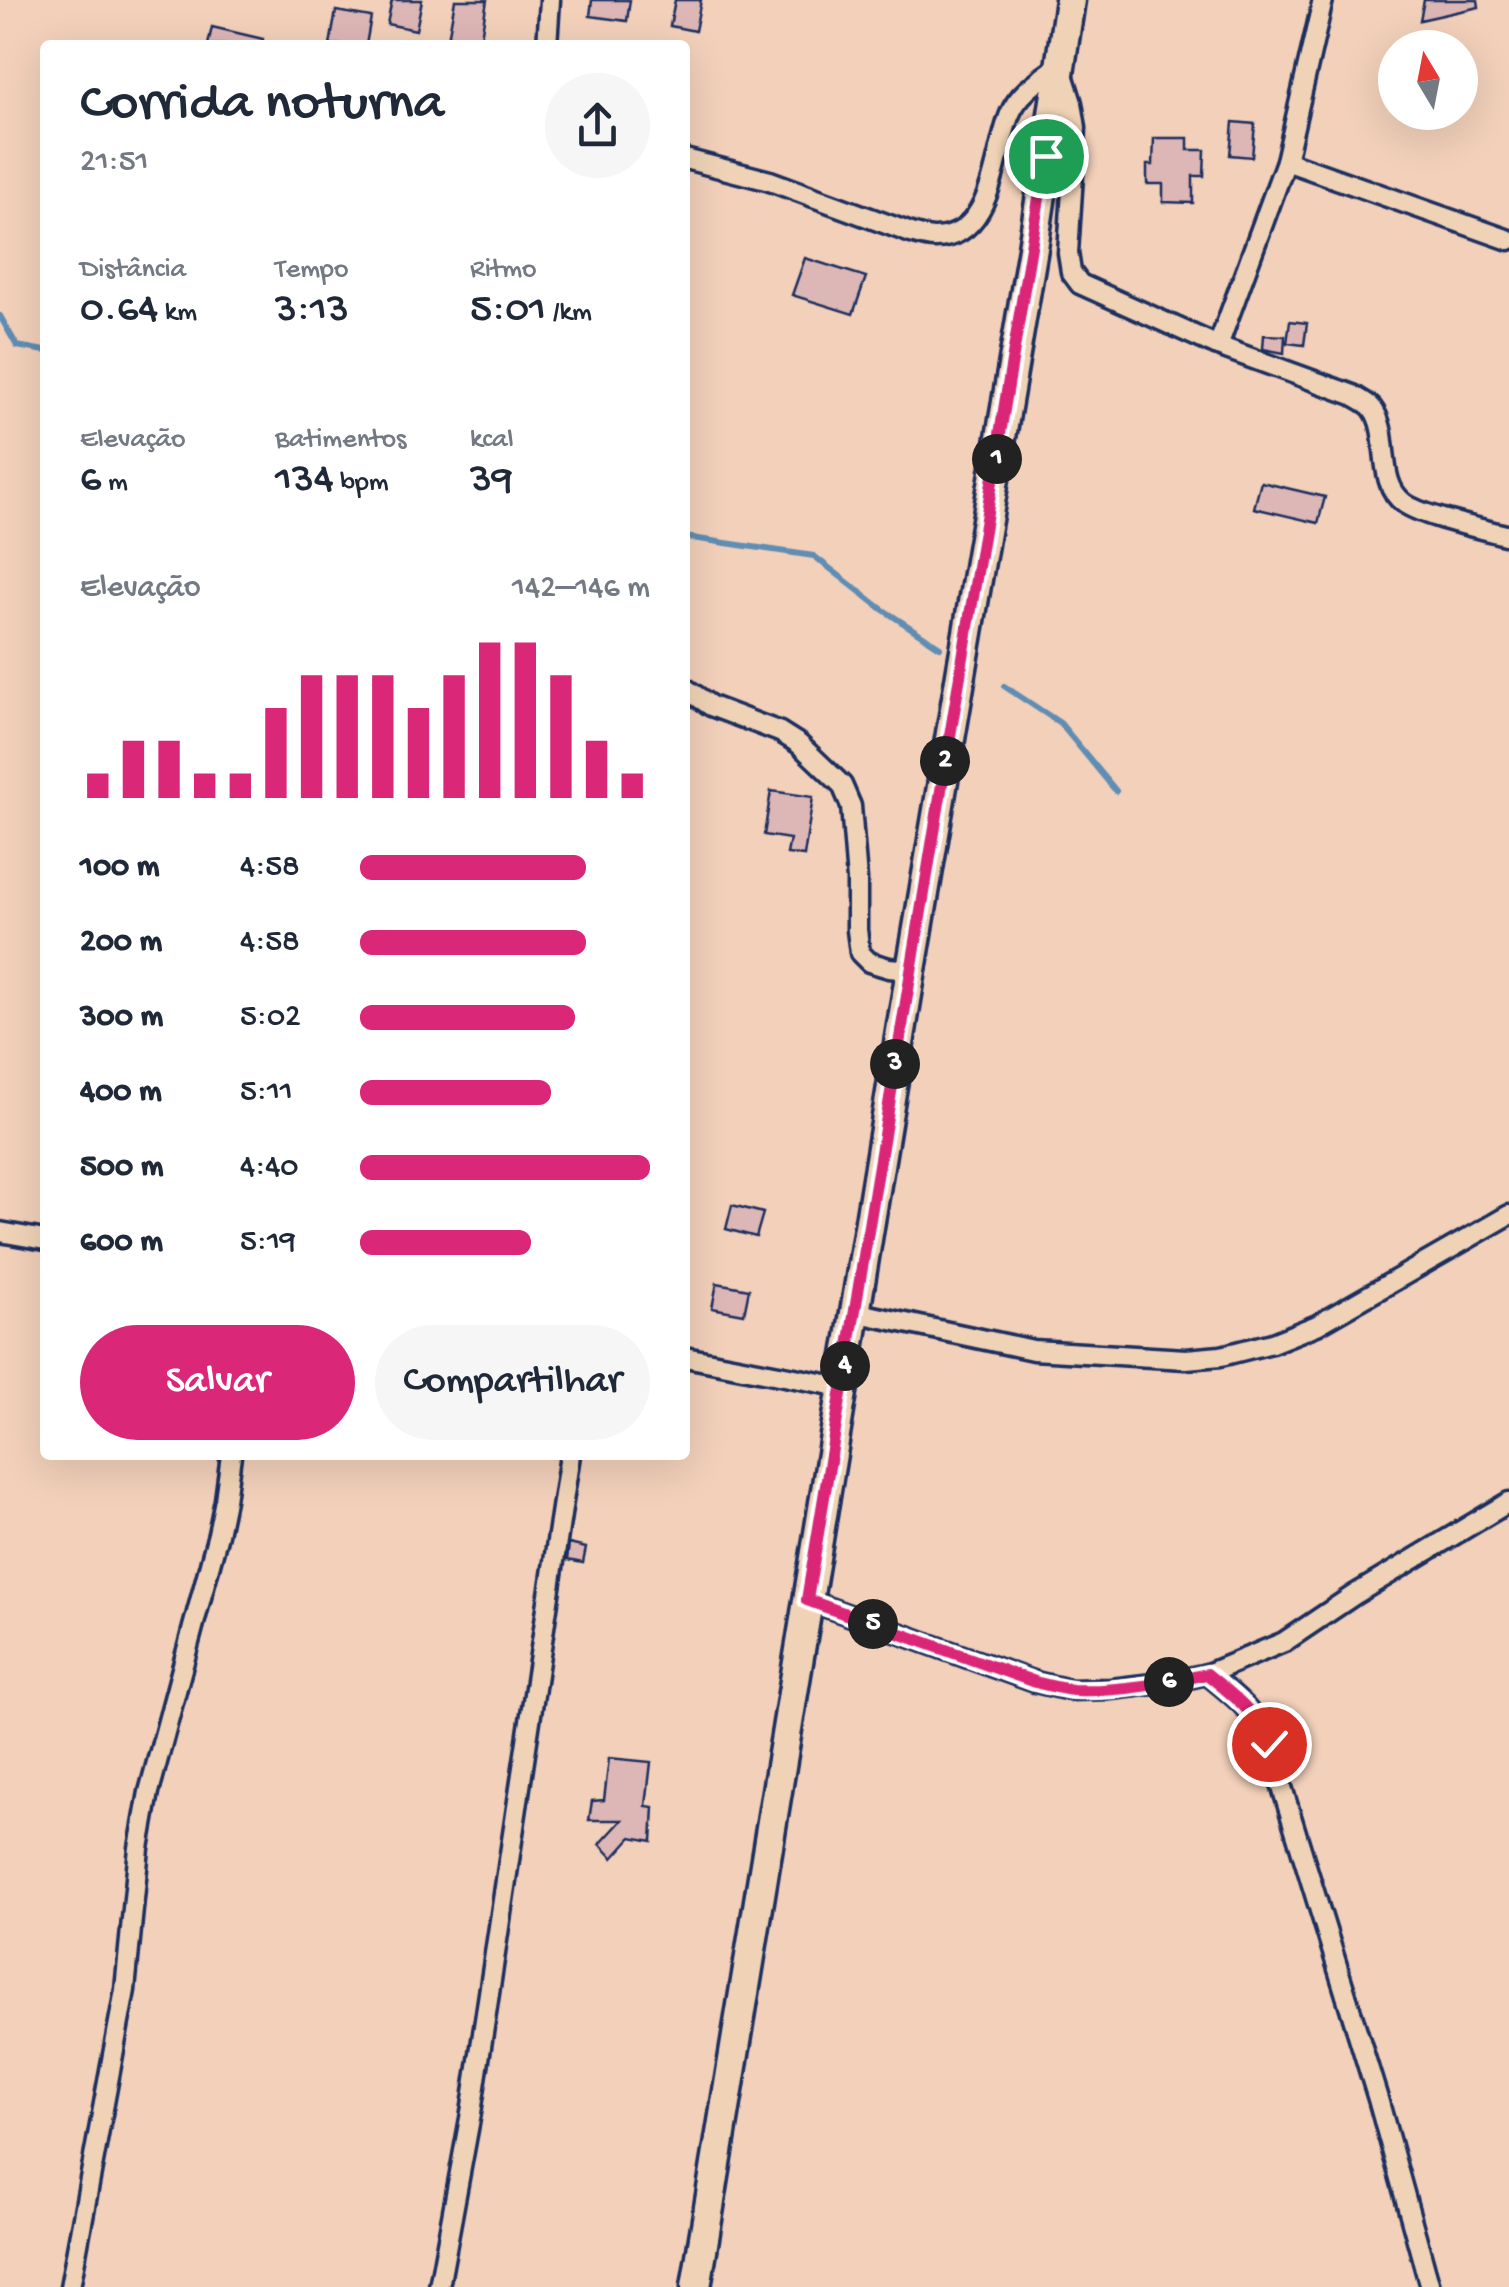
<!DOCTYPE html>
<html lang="pt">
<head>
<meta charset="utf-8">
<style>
  :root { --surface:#fff; --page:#f6f6f7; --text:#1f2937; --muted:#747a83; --accent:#db2777 }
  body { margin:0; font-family:"Gochi Hand",sans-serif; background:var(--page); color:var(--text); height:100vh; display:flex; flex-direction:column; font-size:38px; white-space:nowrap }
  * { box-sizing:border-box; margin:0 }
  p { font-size:32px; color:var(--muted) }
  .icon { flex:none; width:55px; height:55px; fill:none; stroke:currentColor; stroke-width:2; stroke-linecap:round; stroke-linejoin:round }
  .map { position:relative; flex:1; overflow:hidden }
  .side { position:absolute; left:40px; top:40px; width:650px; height:1420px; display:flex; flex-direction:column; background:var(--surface); border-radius:10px; box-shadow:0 10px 40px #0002 }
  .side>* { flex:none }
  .needle { width:65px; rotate:350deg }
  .buttons { position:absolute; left:1378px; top:30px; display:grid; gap:20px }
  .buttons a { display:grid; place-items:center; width:100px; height:100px; border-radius:50%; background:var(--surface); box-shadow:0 10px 40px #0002; font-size:50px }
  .pin { position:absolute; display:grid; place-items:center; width:85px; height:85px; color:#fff; margin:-42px; border:5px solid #fff; border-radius:50%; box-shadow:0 2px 10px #0007 }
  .km { position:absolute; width:50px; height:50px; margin:-25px; border-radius:50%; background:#222; color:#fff; font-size:28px; line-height:50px; text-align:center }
  .round { display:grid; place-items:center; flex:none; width:105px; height:105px; border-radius:52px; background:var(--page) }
  .headline { display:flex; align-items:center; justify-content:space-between; height:170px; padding:0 40px }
  h1 { font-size:55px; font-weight:600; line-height:75px }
  .stats { display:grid; grid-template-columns:repeat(3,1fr); gap:15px; height:170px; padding:10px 40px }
  .stats div { display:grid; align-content:center }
  .stats b { font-size:42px; font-weight:600 }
  .stats small { font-size:28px; font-weight:400 }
  .stats p { font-size:28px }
  .chart { height:280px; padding:20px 40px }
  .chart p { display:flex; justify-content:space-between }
  .chart svg { width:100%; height:180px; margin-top:10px; stroke:var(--accent); stroke-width:6 }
  .button { display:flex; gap:20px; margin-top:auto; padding:20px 40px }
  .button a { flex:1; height:115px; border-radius:60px; background:var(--accent); color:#fff; font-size:40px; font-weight:600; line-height:115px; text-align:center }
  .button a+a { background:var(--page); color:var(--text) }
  ul { padding:0 40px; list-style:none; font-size:32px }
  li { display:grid; grid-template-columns:160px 120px 1fr; align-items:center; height:75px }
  li i { height:25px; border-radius:12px; background:var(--accent) }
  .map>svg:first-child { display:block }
</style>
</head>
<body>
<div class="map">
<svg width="1509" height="2287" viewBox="0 0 1509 2287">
  <rect width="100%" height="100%" fill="#f2d0ba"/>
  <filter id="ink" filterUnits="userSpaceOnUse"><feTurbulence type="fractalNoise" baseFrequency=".01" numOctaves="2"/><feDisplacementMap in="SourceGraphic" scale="20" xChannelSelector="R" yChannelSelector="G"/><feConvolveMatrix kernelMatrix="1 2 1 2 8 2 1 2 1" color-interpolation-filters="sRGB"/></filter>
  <g filter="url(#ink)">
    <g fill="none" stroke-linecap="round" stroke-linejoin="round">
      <g stroke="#5f8db4" stroke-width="6">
        <path d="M0 316 17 346 45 351"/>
        <path d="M685 537 814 556 882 609 940 647"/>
        <path d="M1004 686 1060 723 1116 791"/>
      </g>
    </g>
    <g fill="#ddb6b6" stroke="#1b2f5e" stroke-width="2.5">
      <path d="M392 0H422L416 30 387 24Z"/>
      <path d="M455 0H487L480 44 448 39Z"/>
      <path d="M592 0H630L627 21 590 16Z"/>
      <path d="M675 0H701L695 31 670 26Z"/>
      <path d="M1424 0H1478L1479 7 1420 20Z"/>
      <path d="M336 11 371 17 366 45H330Z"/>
      <path d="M212 27 263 39 262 45H208Z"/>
      <path d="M1233 122 1255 124 1252 157 1230 155Z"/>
      <path d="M1154 138H1188V150H1205L1204 176H1193V203L1163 202V184H1147V165H1153Z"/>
      <path d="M805 258 866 277 853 314 792 295Z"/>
      <path d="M1290 321 1307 323 1304 345 1287 343Z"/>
      <path d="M1264 335 1285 336 1284 353 1263 349Z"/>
      <path d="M1261 482 1325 497 1318 523 1254 508Z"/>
      <path d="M771 791 813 797 804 856 787 854 790 839 764 835Z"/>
      <path d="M732 1205 763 1213 756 1237 726 1229Z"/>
      <path d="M717 1283 749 1289 744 1314 712 1308Z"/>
      <path d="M569 1544 586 1548 583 1563 567 1560Z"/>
      <path d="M609 1758 651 1762 646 1806 654 1807 652 1841 632 1837 613 1858 600 1844 622 1820H589L592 1801 604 1800Z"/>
    </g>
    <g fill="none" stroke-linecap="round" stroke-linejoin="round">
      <defs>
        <g id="minor">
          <path d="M547 45 550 0"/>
          <path d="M685 159 770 181 911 233C918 235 927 238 934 238 994 239 994 152 1010 114 1019 92 1041 79 1060 65L1072 103 1076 128 1068 253 1071 272 1080 284 1218 346 1353 395C1359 399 1368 403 1372 408 1392 433 1375 482 1404 503 1423 517 1484 529 1509 536"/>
          <path d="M1286 161 1509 240"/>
          <path d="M1218 346 1286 161 1323 0"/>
          <path d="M685 688 711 706 780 732 799 744 842 785 851 806 857 880V930L860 953 869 962 889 968 911 970"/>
          <path d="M0 1232 45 1240"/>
          <path d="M854 1312 1033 1350 1186 1359 1221 1356 1272 1343 1317 1325 1509 1215"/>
          <path d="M685 1357 842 1387"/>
          <path d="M807 1600 1035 1682 1070 1690 1111 1689 1170 1682 1207 1674 1284 1642 1354 1595 1509 1502"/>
          <path d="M1207 1674C1237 1699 1252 1708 1269 1745L1378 2099 1430 2287"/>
          <path d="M70 2287 125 1990 139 1848 149 1792 218 1534 225 1500 231 1455"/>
          <path d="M439 2287 471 2113 570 1455"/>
        </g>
        <path id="primary" d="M696 2287 911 970 1033 248 1070 0"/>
      </defs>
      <use href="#minor" stroke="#1b2f5e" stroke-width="25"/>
      <use href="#primary" stroke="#1b2f5e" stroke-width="35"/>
      <use href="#minor" stroke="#f0d3b6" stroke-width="18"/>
      <use href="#primary" stroke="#f0d3b6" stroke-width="28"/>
    </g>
  </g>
  <g fill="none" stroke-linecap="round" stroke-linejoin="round" filter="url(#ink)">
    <defs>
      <path id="route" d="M1046 156 807 1600 1035 1682C1047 1685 1061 1689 1073 1690 1118 1692 1164 1684 1207 1674 1237 1699 1252 1708 1269 1744"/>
    </defs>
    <use href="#route" stroke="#fff" stroke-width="20"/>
    <use href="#route" stroke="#db2777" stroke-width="12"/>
  </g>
</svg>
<div class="buttons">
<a><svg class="needle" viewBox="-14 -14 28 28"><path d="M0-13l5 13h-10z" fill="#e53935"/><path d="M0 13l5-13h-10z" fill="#747a83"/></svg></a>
</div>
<div class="pin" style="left:1046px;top:156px;background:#1e9e55"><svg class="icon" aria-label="arrive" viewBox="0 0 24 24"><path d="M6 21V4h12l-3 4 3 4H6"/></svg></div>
<div class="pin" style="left:1269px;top:1744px;background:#d93025"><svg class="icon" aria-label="check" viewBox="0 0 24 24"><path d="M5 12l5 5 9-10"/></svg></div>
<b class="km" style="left:997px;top:459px">1</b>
<b class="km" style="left:945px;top:761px">2</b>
<b class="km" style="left:895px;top:1064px">3</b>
<b class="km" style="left:845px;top:1366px">4</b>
<b class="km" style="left:873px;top:1624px">5</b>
<b class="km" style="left:1169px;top:1682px">6</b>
<section class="side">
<div class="headline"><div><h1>Corrida noturna</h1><p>21:51</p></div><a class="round"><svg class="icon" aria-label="share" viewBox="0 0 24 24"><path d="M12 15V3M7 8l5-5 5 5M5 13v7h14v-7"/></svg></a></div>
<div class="stats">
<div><p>Distância</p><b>0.64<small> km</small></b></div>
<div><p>Tempo</p><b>3:13</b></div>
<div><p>Ritmo</p><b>5:01<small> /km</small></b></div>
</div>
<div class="stats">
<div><p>Elevação</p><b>6<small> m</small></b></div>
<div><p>Batimentos</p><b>134<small> bpm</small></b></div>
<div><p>kcal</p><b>39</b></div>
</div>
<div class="chart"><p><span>Elevação</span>142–146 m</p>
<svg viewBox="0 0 160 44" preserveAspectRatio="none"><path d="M5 44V38M15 44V30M25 44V30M35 44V38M45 44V38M55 44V22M65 44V14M75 44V14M85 44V14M95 44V22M105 44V14M115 44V6M125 44V6M135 44V14M145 44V30M155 44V38"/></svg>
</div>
<ul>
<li><b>100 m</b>4:58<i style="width:78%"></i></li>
<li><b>200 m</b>4:58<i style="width:78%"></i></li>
<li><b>300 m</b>5:02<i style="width:74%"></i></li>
<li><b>400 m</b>5:11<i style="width:66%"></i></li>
<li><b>500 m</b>4:40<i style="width:100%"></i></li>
<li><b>600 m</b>5:19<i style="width:59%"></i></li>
</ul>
<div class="button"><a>Salvar</a><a>Compartilhar</a></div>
</section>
</div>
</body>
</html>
